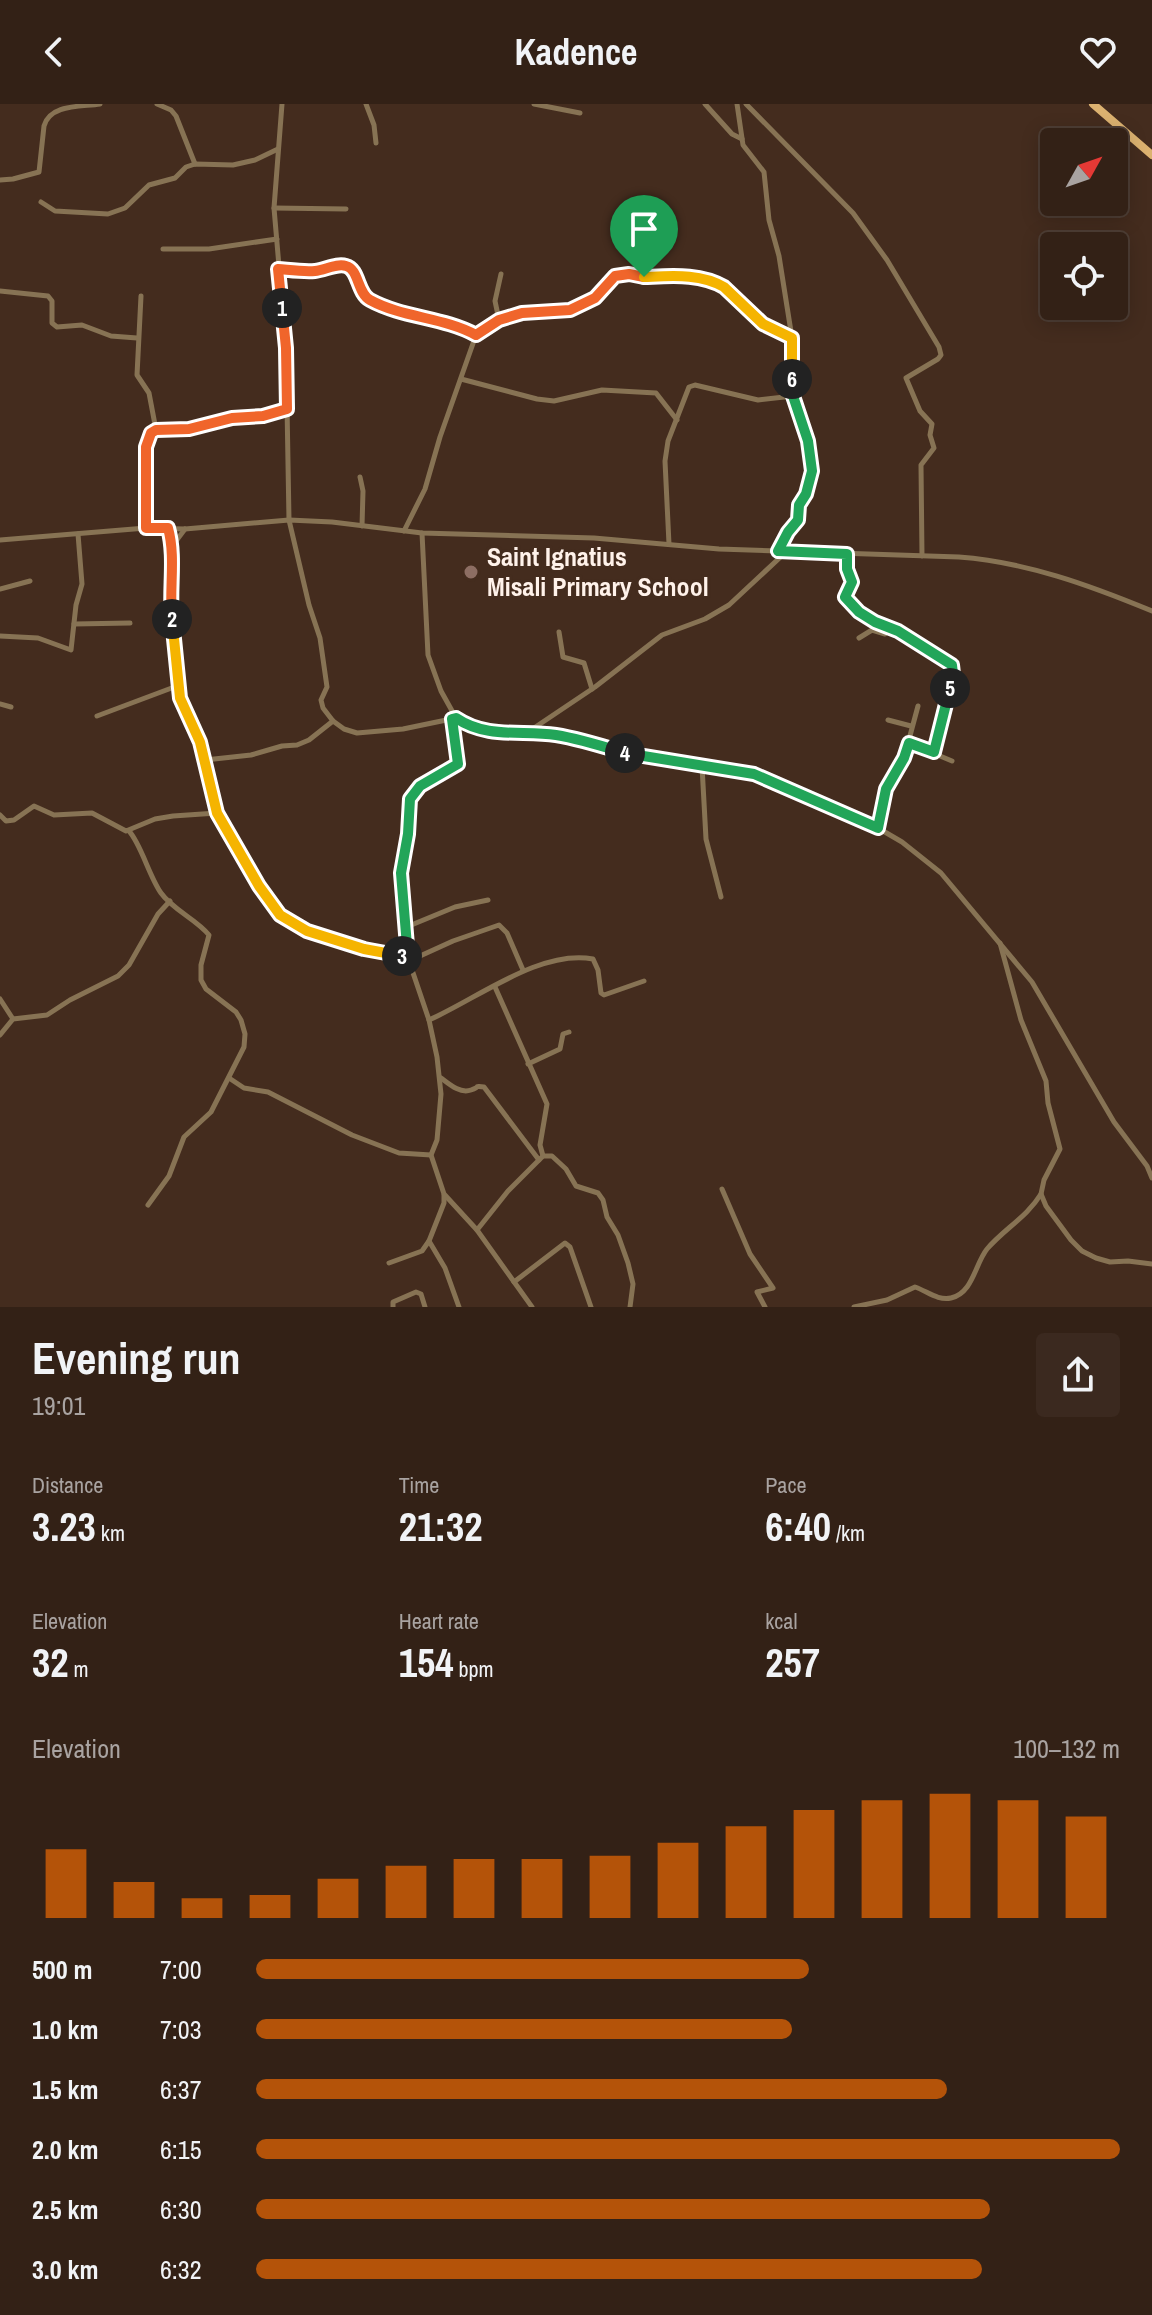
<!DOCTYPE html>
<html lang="en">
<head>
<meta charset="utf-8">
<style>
  :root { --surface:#332116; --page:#3b291f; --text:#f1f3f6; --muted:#a9a3a1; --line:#4e3e35; --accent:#b45309 }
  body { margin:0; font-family:"Archivo Narrow",sans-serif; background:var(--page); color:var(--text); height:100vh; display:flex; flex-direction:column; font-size:30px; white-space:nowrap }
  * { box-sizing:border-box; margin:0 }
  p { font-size:26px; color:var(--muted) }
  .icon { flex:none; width:44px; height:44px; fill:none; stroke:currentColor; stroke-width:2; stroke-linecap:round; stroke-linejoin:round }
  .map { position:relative; height:1203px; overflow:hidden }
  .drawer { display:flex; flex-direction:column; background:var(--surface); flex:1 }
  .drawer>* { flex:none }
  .needle { width:52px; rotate:50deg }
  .buttons { position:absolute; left:1040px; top:24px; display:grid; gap:16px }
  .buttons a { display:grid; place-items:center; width:88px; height:88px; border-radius:8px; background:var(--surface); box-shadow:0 4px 20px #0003,0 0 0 2px var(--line); font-size:40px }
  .pin { position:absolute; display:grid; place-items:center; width:68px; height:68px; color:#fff; margin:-82px -34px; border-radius:50% 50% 50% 0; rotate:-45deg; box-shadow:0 0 8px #0007 }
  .pin .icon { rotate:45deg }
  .km { position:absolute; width:40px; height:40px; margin:-20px; border-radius:50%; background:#222; color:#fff; font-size:22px; line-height:40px; text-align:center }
  .round { display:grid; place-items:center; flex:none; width:84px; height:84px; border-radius:8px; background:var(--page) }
  .headline { display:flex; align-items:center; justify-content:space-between; height:136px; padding:0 32px }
  h1 { font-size:44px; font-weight:800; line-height:60px }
  .figures { display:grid; grid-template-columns:repeat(3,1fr); gap:12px; height:136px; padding:8px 32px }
  .figures div { display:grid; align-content:center }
  .figures b { font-size:40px; font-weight:800 }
  .figures small { font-size:22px; font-weight:400 }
  .figures p { font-size:22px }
  .chart { height:224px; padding:16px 32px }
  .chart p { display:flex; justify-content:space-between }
  .chart svg { width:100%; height:144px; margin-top:8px; stroke:var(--accent); stroke-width:6 }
  ul { padding:0 32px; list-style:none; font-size:26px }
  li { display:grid; grid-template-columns:128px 96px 1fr; align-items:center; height:60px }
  li i { height:20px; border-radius:10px; background:var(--accent) }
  header { display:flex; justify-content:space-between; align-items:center; height:104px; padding:0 32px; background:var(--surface); font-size:36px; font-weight:800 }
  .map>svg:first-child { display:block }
</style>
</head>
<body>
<header><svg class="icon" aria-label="back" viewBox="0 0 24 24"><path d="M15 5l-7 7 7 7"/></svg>Kadence<svg class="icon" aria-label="heart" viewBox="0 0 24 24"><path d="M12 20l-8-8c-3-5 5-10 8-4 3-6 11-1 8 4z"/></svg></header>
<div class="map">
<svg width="1152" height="1203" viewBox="0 0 1152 1203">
  <rect width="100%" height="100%" fill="#442c1e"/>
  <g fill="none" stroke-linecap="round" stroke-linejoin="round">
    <g stroke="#877354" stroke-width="5">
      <path d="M157 0 171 6 176 12 195 60"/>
      <path d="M282 0 274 104 286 244 289 416 309 501 320 534 327 583 321 596 323 604 333 617 344 625 357 629 403 625 456 614"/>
      <path d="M366 0 374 21 376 39"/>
      <path d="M534 0 580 9"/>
      <path d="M705 0 732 30 742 35"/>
      <path d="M737 0 743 41 764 68 769 116 779 152 792 234 793 292 808 337 812 367 806 390 799 401 798 416 788 428 778 447"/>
      <path d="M746 0 853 109 887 156 939 243 941 251 938 255 906 274 920 307 932 320 930 331 934 344 921 361 922 452"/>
      <path d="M0 76 13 75 39 68 44 22C50 0 81 3 100 0"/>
      <path d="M41 98 55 107 108 110 125 104 149 81 175 74 186 63 195 60 233 61 255 56 278 45"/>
      <path d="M274 104 346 105"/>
      <path d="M163 145H209L277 135"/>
      <path d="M278 165 315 167 348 162C358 170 356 186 367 194 396 216 443 214 476 231"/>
      <path d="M0 187 48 192 52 197V219L57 223 82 221 111 232 137 234"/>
      <path d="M141 192 137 271 149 289 156 326"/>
      <path d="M499 216 495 197 501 170"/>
      <path d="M461 275 537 295 554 297 602 286 656 289 677 316"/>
      <path d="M360 373 363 387 362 422"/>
      <path d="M146 424V343L151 329 156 326 189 325 232 314 263 312 287 305"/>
      <path d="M168 424 173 442 170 497 177 582 200 638 219 717 270 798 280 811 293 820 329 835 408 854 429 916 437 953 441 990 437 1036 431 1051 444 1090 477 1126 532 1203"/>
      <path d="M404 427 425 385 440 333 476 231 499 216 522 209 570 206 595 194 619 171H679L717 179 763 220 792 234"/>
      <path d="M422 429 428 551 441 587 456 614 466 621 494 629 553 631 633 651 754 670 878 724 902 738 941 769 1032 878 1114 1018 1147 1062 1152 1074"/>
      <path d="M0 436 146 424 185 425 289 416 332 418 422 429 594 434 719 445 959 453C1026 458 1089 481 1152 507"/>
      <path d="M669 440 665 357 668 337 689 283 695 281 758 296 793 292"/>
      <path d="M173 441 185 425"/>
      <path d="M847 450V465L852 478 845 493C859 513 880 517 899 528 916 537 932 549 949 558L954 564 940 633 934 648"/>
      <path d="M0 485 30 477"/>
      <path d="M74 520 130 519"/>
      <path d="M872 526 885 530"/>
      <path d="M559 528 563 553 584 559 592 585"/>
      <path d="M0 532 38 534 71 546 76 501 82 480 78 430"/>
      <path d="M859 534 872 526 875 518"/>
      <path d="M0 600 11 603"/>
      <path d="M97 612 177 582"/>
      <path d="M452 615 458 660 420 682 410 695 408 730 401 769 408 854 420 852 453 837 499 821 507 829 523 866"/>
      <path d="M888 616 911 622"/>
      <path d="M525 630 595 583 662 531 705 515 729 501 787 447"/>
      <path d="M909 639 952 657"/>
      <path d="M205 656 251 651 282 642 297 641 309 636 333 617"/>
      <path d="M702 662 706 735 721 793"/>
      <path d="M0 711 6 717 14 716 34 702 54 711 92 709 126 727 155 715 173 712 217 709"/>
      <path d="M878 724 883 694 904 654 918 602"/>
      <path d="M129 727C141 740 149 772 161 789 173 806 196 815 209 831L201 861V876L206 885 236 908 241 916 245 930 244 943 211 1008 184 1033 169 1072 148 1101"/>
      <path d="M404 824 455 803 488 796"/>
      <path d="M1000 839 1021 916 1046 977 1048 999 1060 1045 1044 1076 1041 1090 1046 1102 1071 1136 1082 1147 1096 1154 1110 1158 1128 1157 1152 1160"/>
      <path d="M495 883 547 1000 540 1041 543 1052"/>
      <path d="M0 895 13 915"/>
      <path d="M429 916C477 895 540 845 593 855L598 866 601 889 604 891 644 877"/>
      <path d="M0 931 13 915 47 911 70 896 118 872 129 861 158 810 170 797"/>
      <path d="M528 960 560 945 563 930 569 928"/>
      <path d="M229 974 244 984 268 988 352 1031 399 1049 431 1051"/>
      <path d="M441 974C449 980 460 990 471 986 483 982 471 982 484 983L539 1056"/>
      <path d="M722 1085 750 1150 773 1184 757 1188 765 1203"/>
      <path d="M477 1126 508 1087 543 1052H552L566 1065 576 1082 598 1089 603 1096 607 1113 618 1131 628 1159 633 1180 630 1203"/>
      <path d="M429 1137 445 1164 459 1203"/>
      <path d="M389 1159 422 1147 429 1137 444 1099V1091"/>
      <path d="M514 1178 565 1139 570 1143 591 1203"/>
      <path d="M393 1203V1198L416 1188 421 1190 425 1203"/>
      <path d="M854 1203 887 1196 915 1183C927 1187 938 1197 951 1194 973 1189 975 1160 987 1145 1004 1125 1027 1113 1041 1090"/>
    </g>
    <path stroke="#dcb270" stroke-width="8" d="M1093 0 1152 51"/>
  </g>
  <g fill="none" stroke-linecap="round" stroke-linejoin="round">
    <defs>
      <path id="split-1" d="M282 204 278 165C290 166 303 168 315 167 325 166 337 159 346 162 359 165 357 189 370 196 403 214 443 213 476 231L499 216 522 209 570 206 595 194 615 172 629 170 644 173"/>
      <path id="split-2" d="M172 515C169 485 176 453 168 424H146V343L151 329 156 326 189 325 232 314 263 312 287 305 286 244 282 204"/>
      <path id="split-3" d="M172 515 180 594 200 638 217 709 259 782 280 811 307 827 364 845 402 852"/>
      <path id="split-4" d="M402 852 408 854 401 769 408 730 410 695 420 682 458 660 452 615 456 614C487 635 522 626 556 631 580 635 602 642 625 649"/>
      <path id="split-5" d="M625 649 754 670 878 724 886 685 904 654 909 639 934 648 950 584"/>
      <path id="split-6" d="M792 275 793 292 808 337 812 367 806 390 799 401 798 416 788 428 778 447 847 450V465L852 478 845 493 859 508 875 518 898 527 952 561 953 570 950 584"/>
      <path id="split-7" d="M644 173C671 172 700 169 724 183L763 220 792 234V275"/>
    </defs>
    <use href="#split-1" stroke="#fff" stroke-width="16"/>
    <use href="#split-2" stroke="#fff" stroke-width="16"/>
    <use href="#split-3" stroke="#fff" stroke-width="16"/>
    <use href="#split-4" stroke="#fff" stroke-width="16"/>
    <use href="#split-5" stroke="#fff" stroke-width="16"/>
    <use href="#split-6" stroke="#fff" stroke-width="16"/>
    <use href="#split-7" stroke="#fff" stroke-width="16"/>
    <use href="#split-1" stroke="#f0652b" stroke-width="10"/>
    <use href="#split-2" stroke="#f0652b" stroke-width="10"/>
    <use href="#split-3" stroke="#f5b400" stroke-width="10"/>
    <use href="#split-4" stroke="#22a559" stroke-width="10"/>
    <use href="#split-5" stroke="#22a559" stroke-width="10"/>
    <use href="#split-6" stroke="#22a559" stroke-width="10"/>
    <use href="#split-7" stroke="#f5b400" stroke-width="10"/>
  </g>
  <circle fill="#8d6e63" stroke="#442c1e" stroke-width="3" cx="471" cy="468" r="8"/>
  <g text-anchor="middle" stroke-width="6" stroke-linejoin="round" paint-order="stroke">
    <g font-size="26" font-weight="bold" fill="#fff2ea" stroke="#442c1e" text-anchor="start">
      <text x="487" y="462">Saint Ignatius<tspan x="487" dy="30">Misali Primary School</tspan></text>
    </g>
  </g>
</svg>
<div class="buttons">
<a><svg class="needle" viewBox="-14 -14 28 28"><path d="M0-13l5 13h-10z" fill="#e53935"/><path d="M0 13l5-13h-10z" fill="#a9a3a1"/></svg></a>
<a><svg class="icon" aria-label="locate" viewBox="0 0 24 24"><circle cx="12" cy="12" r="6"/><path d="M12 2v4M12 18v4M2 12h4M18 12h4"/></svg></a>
</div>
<div class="pin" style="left:644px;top:173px;background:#1e9e55"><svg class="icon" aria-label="arrive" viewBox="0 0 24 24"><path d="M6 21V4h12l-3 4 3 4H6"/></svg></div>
<b class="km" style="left:282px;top:204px">1</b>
<b class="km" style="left:172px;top:515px">2</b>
<b class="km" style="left:402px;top:852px">3</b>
<b class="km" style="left:625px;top:649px">4</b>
<b class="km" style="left:950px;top:584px">5</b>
<b class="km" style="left:792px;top:275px">6</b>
</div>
<section class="drawer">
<div class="headline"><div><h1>Evening run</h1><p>19:01</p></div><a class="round"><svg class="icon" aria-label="share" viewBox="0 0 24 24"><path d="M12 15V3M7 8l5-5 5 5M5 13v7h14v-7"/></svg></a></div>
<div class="figures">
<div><p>Distance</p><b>3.23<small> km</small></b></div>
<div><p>Time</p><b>21:32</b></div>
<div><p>Pace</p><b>6:40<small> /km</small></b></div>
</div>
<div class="figures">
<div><p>Elevation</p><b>32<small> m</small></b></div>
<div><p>Heart rate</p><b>154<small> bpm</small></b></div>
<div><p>kcal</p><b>257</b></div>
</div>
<div class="chart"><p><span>Elevation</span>100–132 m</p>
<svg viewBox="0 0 160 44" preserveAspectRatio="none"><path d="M5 44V23M15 44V33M25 44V38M35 44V37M45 44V32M55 44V28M65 44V26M75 44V26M85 44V25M95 44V21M105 44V16M115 44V11M125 44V8M135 44V6M145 44V8M155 44V13"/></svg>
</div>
<ul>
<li><b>500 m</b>7:00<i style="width:64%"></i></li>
<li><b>1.0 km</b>7:03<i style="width:62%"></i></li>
<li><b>1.5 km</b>6:37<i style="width:80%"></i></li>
<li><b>2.0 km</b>6:15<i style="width:100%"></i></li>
<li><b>2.5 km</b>6:30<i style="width:85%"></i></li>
<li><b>3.0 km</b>6:32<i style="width:84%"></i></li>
</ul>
</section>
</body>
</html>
